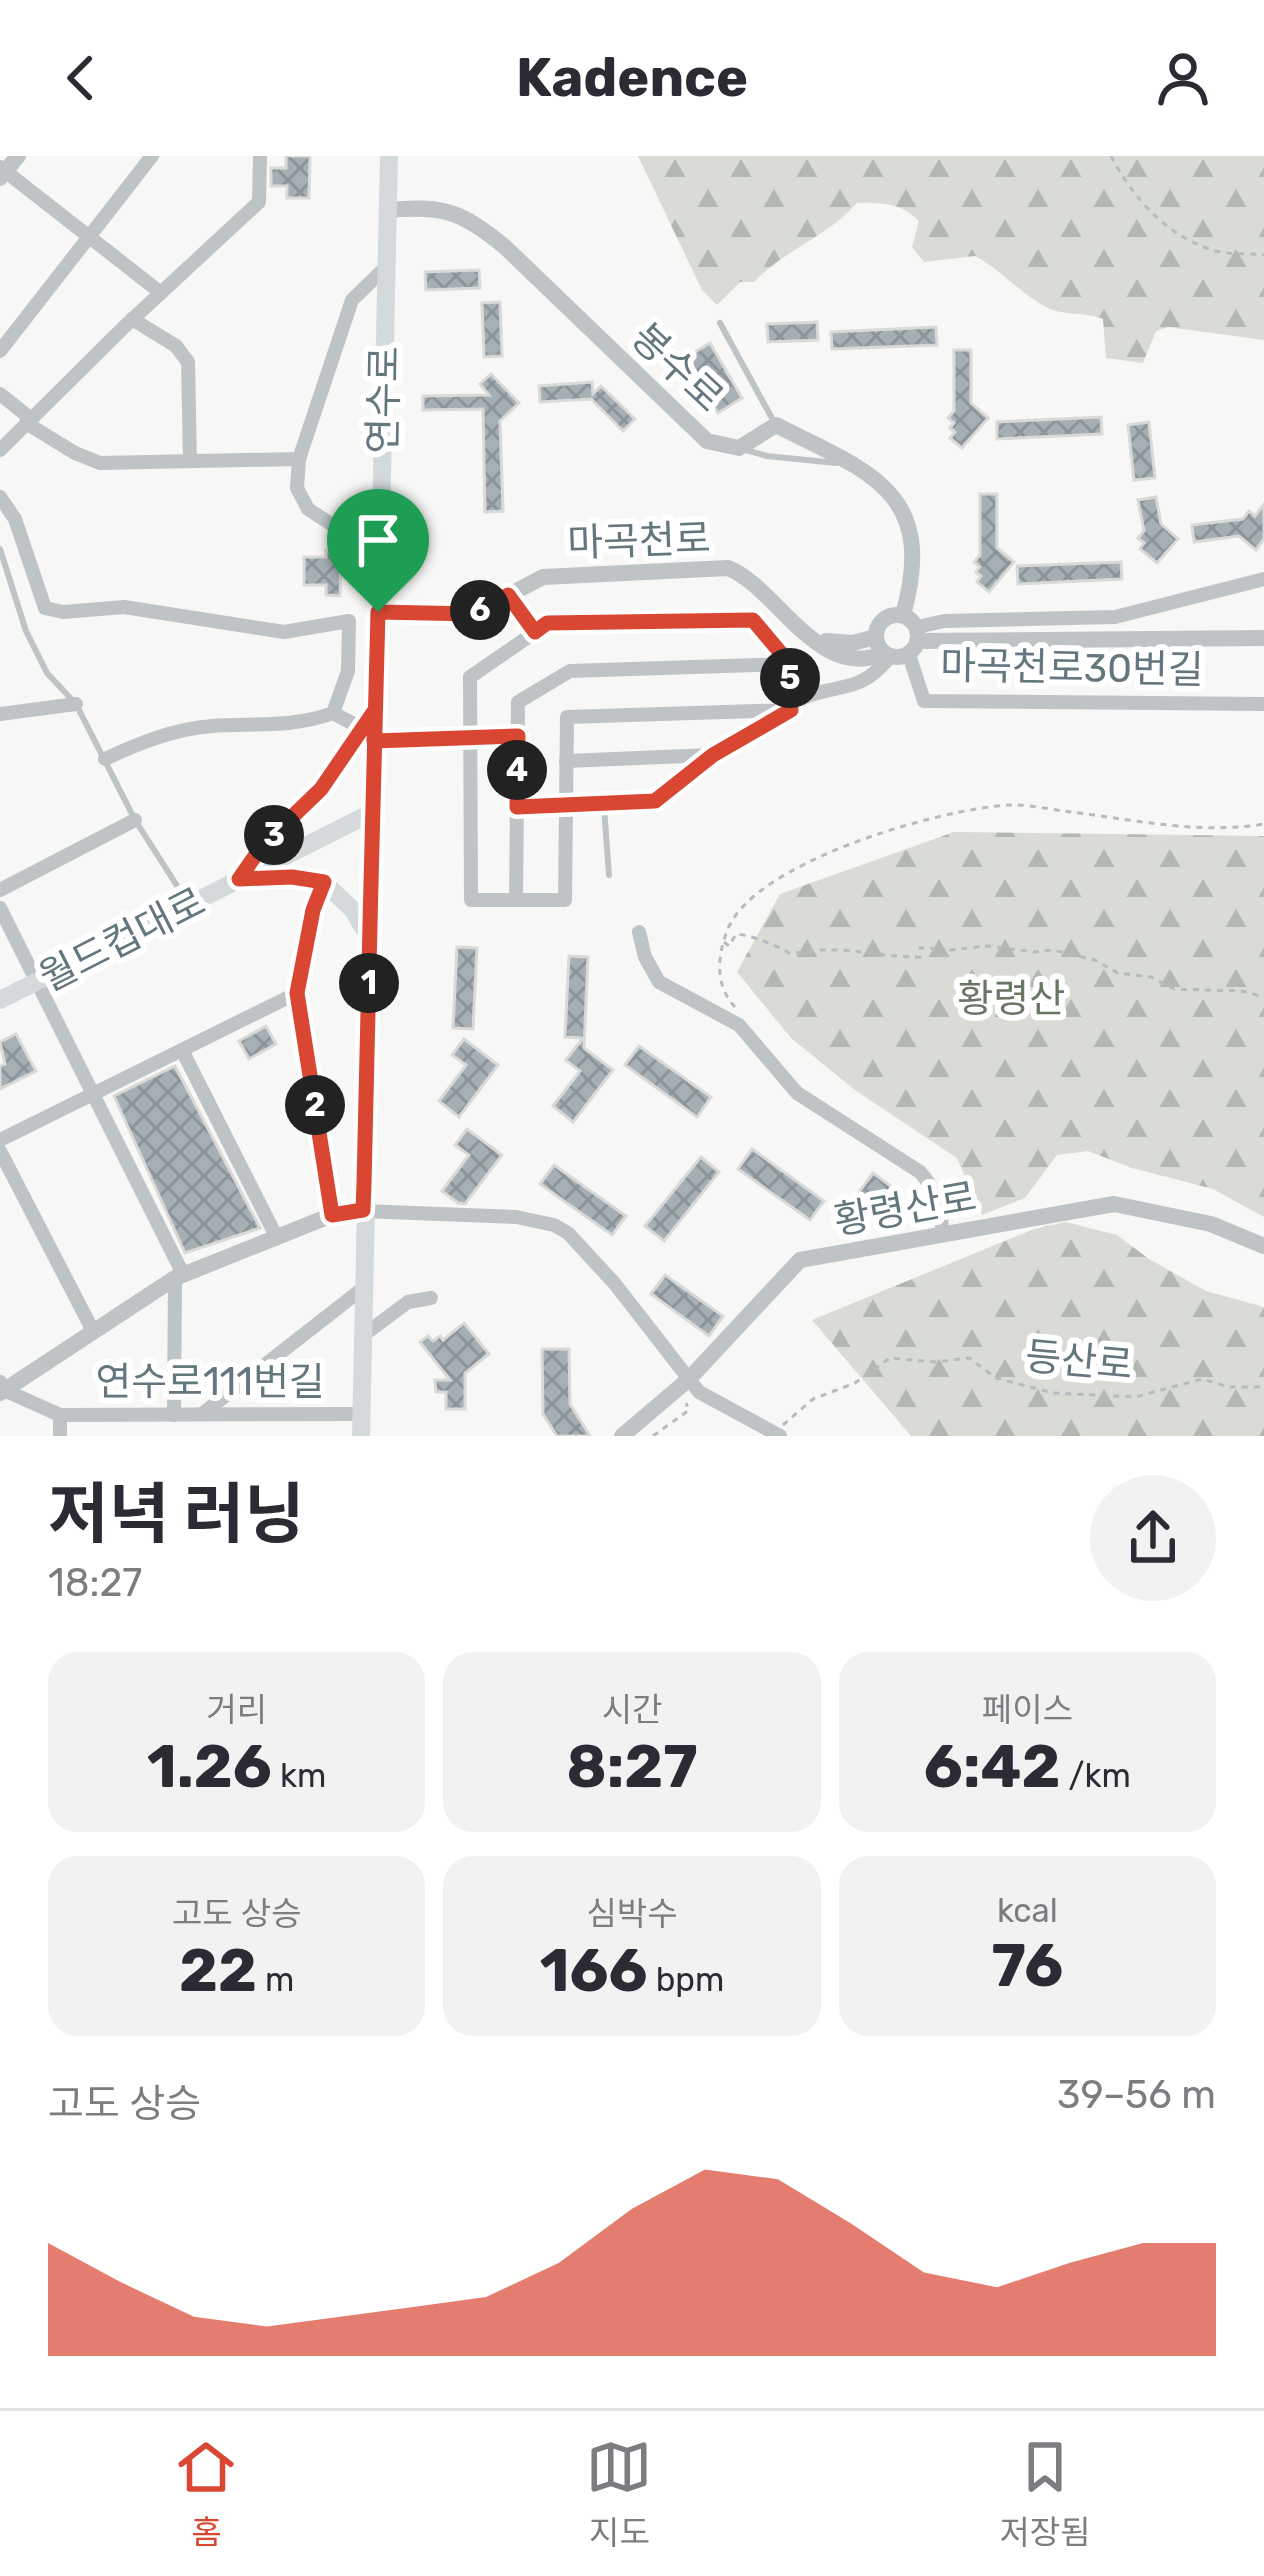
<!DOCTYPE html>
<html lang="ko">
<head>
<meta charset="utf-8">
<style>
  :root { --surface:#fff; --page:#f2f2f3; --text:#2b2b33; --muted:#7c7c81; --line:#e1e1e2; --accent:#d94733 }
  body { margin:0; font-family:Rubik,"Noto Sans KR",sans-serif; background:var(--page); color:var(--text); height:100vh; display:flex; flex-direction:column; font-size:45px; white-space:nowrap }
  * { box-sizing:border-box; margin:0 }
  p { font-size:39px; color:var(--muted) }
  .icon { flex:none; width:66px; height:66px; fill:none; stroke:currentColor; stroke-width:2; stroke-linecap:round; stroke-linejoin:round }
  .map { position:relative; height:1280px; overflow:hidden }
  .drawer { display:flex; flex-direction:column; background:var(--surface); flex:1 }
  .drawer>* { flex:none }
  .pin { position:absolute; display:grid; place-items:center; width:102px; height:102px; color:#fff; margin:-123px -51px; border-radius:50% 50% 50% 0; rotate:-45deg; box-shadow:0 0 12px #0007 }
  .pin .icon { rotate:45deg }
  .km { position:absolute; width:60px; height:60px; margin:-30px; border-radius:50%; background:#222; color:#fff; font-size:33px; line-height:60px; text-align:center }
  .round { display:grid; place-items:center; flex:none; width:126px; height:126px; border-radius:63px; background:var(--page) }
  .summary { display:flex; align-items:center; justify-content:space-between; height:204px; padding:0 48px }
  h1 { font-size:66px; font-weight:700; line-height:90px }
  .stats { display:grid; grid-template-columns:repeat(3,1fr); gap:18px; height:204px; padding:12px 48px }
  .stats div { display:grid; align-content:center; border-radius:30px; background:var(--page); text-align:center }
  .stats b { font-size:60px; font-weight:700 }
  .stats small { font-size:33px; font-weight:400 }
  .stats p { font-size:33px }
  .chart { height:336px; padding:24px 48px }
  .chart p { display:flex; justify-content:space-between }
  .chart svg { width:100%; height:216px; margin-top:12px; fill:var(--accent); opacity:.7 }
  header { display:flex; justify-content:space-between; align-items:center; height:156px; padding:0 48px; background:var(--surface); font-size:54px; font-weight:700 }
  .tabs { display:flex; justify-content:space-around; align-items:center; height:168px; border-top:3px solid var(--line); background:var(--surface); font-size:33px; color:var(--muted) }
  .tabs a { display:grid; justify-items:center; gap:6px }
  .tabs .active { color:var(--accent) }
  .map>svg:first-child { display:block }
</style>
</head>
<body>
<header><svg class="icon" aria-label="back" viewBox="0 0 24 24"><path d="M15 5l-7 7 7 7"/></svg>Kadence<svg class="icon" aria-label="person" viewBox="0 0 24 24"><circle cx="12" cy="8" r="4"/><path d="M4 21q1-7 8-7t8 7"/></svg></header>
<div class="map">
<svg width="1264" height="1280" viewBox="0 0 1264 1280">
  <defs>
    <pattern id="forest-firs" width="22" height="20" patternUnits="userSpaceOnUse" patternTransform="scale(3)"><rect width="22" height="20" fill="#d8dcd4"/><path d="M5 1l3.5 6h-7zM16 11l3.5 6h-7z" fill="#b3b7b1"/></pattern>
    <pattern id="building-cross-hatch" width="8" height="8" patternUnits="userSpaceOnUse" patternTransform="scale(3)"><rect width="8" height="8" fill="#a6b0b4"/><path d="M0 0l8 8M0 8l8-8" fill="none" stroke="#8b9498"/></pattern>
  </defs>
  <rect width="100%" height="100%" fill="#f7f7f5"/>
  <g fill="url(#forest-firs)">
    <path d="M638 0H1264V184L1168 171 1156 175 1143 207 1106 202 1103 163C1083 155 1066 161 1046 151 1020 137 1001 114 975 100L924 106 912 91 919 65C901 47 881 46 857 47 827 81 784 94 754 126H740L717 149 702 134Z"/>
    <path d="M954 676 1264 680V1061L1213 1033 1132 1012 1088 995 1057 999 1025 1042 982 1059 957 1002 855 934 791 882 737 816 780 738Z"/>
    <path d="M1066 1066 1117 1079 1149 1103 1206 1135 1264 1151V1280H911L812 1164 1034 1073Z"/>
  </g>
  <g fill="url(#building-cross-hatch)" stroke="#d9d9d7" stroke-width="3">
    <path d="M286 0H310L309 42H287V30H271V12H286Z"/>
    <path d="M479 114 480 132 426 134 425 116Z"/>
    <path d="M500 146 502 200 484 201 482 147Z"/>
    <path d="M817 166 818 184 768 186 767 168Z"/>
    <path d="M936 171 937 189 832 193 831 176Z"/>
    <path d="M710 187 742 242 718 257 701 229 691 235 675 208Z"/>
    <path d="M954 194H971V247L988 262 962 292 950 282 955 276 950 272 954 267 948 262 954 255Z"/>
    <path d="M491 218 519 247 500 265 503 355 485 356 483 253 423 254V240L489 239 480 228Z"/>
    <path d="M592 226 593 238 601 230 635 263 623 275 591 243 540 246 539 230Z"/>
    <path d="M1101 261 1102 278 997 283V266Z"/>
    <path d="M1149 266 1155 322 1134 324 1128 269Z"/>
    <path d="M980 338H997V392L1014 406 989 436 977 426 981 420 976 416 980 411 974 406 980 399Z"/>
    <path d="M1156 341 1161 368 1178 383 1157 407 1140 393 1144 387 1138 382 1144 375 1138 344Z"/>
    <path d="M1264 348V383L1256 394 1239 380 1194 386 1192 369 1243 363 1249 355 1255 360Z"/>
    <path d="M326 394H341L340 440 326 439V429H304V401H326Z"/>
    <path d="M1121 406 1122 423 1018 428 1017 410Z"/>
    <path d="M457 791 477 792 473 873 453 872Z"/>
    <path d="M569 800 588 801 584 892 613 914 573 966 553 950 580 915 566 904 583 882 565 881Z"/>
    <path d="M266 870 276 888 249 903 239 885Z"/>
    <path d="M16 878 36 915 0 933V910L5 908 0 886Z"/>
    <path d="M464 883 498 909 459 961 439 945 466 909 452 899Z"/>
    <path d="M639 890 711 941 697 961 625 909Z"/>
    <path d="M175 910 260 1072 185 1097 114 940Z"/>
    <path d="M467 973 502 999 465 1048 458 1047 442 1035 469 999 455 989Z"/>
    <path d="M752 993 824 1045 810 1064 738 1013Z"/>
    <path d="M701 1001 719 1016 664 1085 645 1070Z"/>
    <path d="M554 1009 626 1060 612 1079 540 1028Z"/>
    <path d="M873 1017 892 1031 872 1058 853 1044Z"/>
    <path d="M665 1119 723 1160 709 1180 651 1138Z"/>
    <path d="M464 1167 489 1198 465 1217V1253H446V1236H436L435 1224H450L420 1186 428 1180 433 1185 440 1180 443 1184Z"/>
    <path d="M542 1193H569L570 1248 590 1280H557L543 1258Z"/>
  </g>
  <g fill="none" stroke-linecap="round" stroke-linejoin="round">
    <g stroke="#b7bbbd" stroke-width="3" stroke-dasharray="6 6" stroke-linecap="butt">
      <path d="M1111 0C1133 42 1168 82 1216 95 1231 99 1248 97 1264 99"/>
      <path d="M724 786 729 790 736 778C751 779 778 790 791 798 841 787 870 801 920 801V792H931L944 800 950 794 987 790 1034 796 1053 794 1095 804 1118 817 1151 821 1174 833 1242 835 1264 841"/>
      <path d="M735 851C715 829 717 802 727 775 752 706 942 652 1010 649 1027 648 1047 653 1064 655 1130 663 1199 679 1264 668"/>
      <path d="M783 1269 813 1243 855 1227 890 1202 936 1206 969 1202 996 1222 1053 1237 1135 1241 1202 1223 1229 1231H1264"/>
      <path d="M653 1280 689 1254 686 1247"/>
    </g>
    <g stroke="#bec4c6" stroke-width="6">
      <path d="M720 167 774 266"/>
      <path d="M743 293 767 300 836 307"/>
      <path d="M0 393 26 475 47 517 76 548 135 664 188 747"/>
      <path d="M604 651 609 719"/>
    </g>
    <g stroke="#bec4c6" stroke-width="14">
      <path d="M0 11 161 137"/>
      <path d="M132 163 176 190 188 206 190 305"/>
      <path d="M0 195 152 0"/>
      <path d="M0 238 30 262"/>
      <path d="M26 267 75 297 100 307 299 303"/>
      <path d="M0 294 124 171 259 46 260 0"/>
      <path d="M0 341 15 363 45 452 63 456 124 451 284 476 349 465 348 515 333 557C292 572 254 567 212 570 174 573 139 587 105 603"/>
      <path d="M380 376 331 368 308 353 297 332 299 303 352 144 386 111"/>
      <path d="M508 439 535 476"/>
      <path d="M753 464 790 508 791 554 567 561 565 744H471L470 521 547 468Z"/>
      <path d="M917 471 944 465 1115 461 1264 423"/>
      <path d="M909 499 924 545 1264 548"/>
      <path d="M333 557 363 573"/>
      <path d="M0 558 76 548"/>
      <path d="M374 585 517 581"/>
      <path d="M566 605 711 599"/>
      <path d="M517 651 655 645 713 599 803 542C842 526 858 539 890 501"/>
      <path d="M324 726 313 754 297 837 332 1059"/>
      <path d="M0 734 135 664"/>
      <path d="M516 744 518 546 570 515 790 508"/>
      <path d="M0 752 183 1118"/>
      <path d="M639 776 645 801 659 826 739 869 797 937 920 1016C938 1036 940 1053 943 1078"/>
      <path d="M182 894 277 1082"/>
      <path d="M0 984 297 837"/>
      <path d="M0 995 93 1175"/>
      <path d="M363 1055 516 1061 554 1069 568 1077 615 1128 699 1236 780 1280"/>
      <path d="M361 1181 408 1146 431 1142"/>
      <path d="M0 1226 4 1234 60 1259 361 1258"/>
      <path d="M202 1258 362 1133"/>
      <path d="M60 1259V1280"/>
      <path d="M174 1259 175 1122"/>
    </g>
    <g stroke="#bec4c6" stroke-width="16">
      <path d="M0 22 18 0"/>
      <path d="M388 54C443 49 461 55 504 90L707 285 739 292 776 269C869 316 938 335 903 459"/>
      <path d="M378 456 473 458 543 421 728 412C777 431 819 527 884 497"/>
      <circle cx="897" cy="480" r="21"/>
      <path d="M826 485 852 487 876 481"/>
      <path d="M917 485 1264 482"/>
      <path d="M0 1237 175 1122 332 1059 363 1055"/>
      <path d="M622 1280 689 1223 800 1104 1114 1048 1211 1068 1264 1090"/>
    </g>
    <g stroke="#d4d9db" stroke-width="18">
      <path d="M243 717 263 690 321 633 373 557"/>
      <path d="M250 723H320L353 754 368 780"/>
      <path d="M0 844 373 656"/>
      <path d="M361 1280 389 0"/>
    </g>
  </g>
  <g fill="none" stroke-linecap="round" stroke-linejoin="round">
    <defs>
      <path id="route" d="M378 456C373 647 368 837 364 1028L363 1054 332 1059 297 837 313 754 324 726 292 721 239 723 262 690 321 633 375 554 374 585 518 580 517 651 655 645 713 599 791 554 790 508 753 464 547 467 535 476 508 439 473 458 378 456"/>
    </defs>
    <use href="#route" stroke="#fff" stroke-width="24"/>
    <use href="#route" stroke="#d94733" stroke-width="15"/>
  </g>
  <g text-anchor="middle" stroke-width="12" stroke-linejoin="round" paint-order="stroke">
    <g font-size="39" fill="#64767e" stroke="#fff">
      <text transform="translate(678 211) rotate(43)" y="14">봉수로</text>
      <text transform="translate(383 244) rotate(-89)" y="14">연수로</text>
      <text transform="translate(639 384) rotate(-2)" y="14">마곡천로</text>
      <text transform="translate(1072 511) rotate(1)" y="14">마곡천로30번길</text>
      <text transform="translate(122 783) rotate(-27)" y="14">월드컵대로</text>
      <text transform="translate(905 1052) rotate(-10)" y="14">황령산로</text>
      <text transform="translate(1079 1204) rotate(5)" y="14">등산로</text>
      <text x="210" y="1239">연수로111번길</text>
    </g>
    <g font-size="39" fill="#687763" stroke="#fff">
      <text x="1011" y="856">황령산</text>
    </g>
  </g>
</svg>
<div class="pin" style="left:378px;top:456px;background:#1e9e55"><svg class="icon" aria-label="arrive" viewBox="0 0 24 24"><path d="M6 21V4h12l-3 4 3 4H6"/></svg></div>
<b class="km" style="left:369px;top:827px">1</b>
<b class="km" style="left:315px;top:949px">2</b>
<b class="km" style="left:274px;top:679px">3</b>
<b class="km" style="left:517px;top:614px">4</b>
<b class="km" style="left:790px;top:522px">5</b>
<b class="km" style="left:480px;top:454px">6</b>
</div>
<section class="drawer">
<div class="summary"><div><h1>저녁 러닝</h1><p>18:27</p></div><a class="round"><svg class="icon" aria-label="share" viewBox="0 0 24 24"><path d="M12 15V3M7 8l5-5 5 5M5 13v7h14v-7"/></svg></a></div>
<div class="stats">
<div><p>거리</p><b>1.26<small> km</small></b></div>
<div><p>시간</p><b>8:27</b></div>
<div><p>페이스</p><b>6:42<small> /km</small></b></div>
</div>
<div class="stats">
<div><p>고도 상승</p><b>22<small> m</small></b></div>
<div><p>심박수</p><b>166<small> bpm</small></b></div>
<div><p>kcal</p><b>76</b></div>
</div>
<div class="chart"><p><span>고도 상승</span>39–56 m</p>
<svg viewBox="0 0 160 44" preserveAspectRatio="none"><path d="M0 44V21L10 29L20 36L30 38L40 36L50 34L60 32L70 25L80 14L90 6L100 8L110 17L120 27L130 30L140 25L150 21L160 21V44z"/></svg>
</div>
</section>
<nav class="tabs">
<a class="active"><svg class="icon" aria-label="home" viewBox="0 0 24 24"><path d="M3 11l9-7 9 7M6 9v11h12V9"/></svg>홈</a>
<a><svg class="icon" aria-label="map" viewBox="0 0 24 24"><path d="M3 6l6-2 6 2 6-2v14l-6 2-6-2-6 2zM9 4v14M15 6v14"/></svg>지도</a>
<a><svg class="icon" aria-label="saved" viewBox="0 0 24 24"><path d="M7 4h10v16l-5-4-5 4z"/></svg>저장됨</a>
</nav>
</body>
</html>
